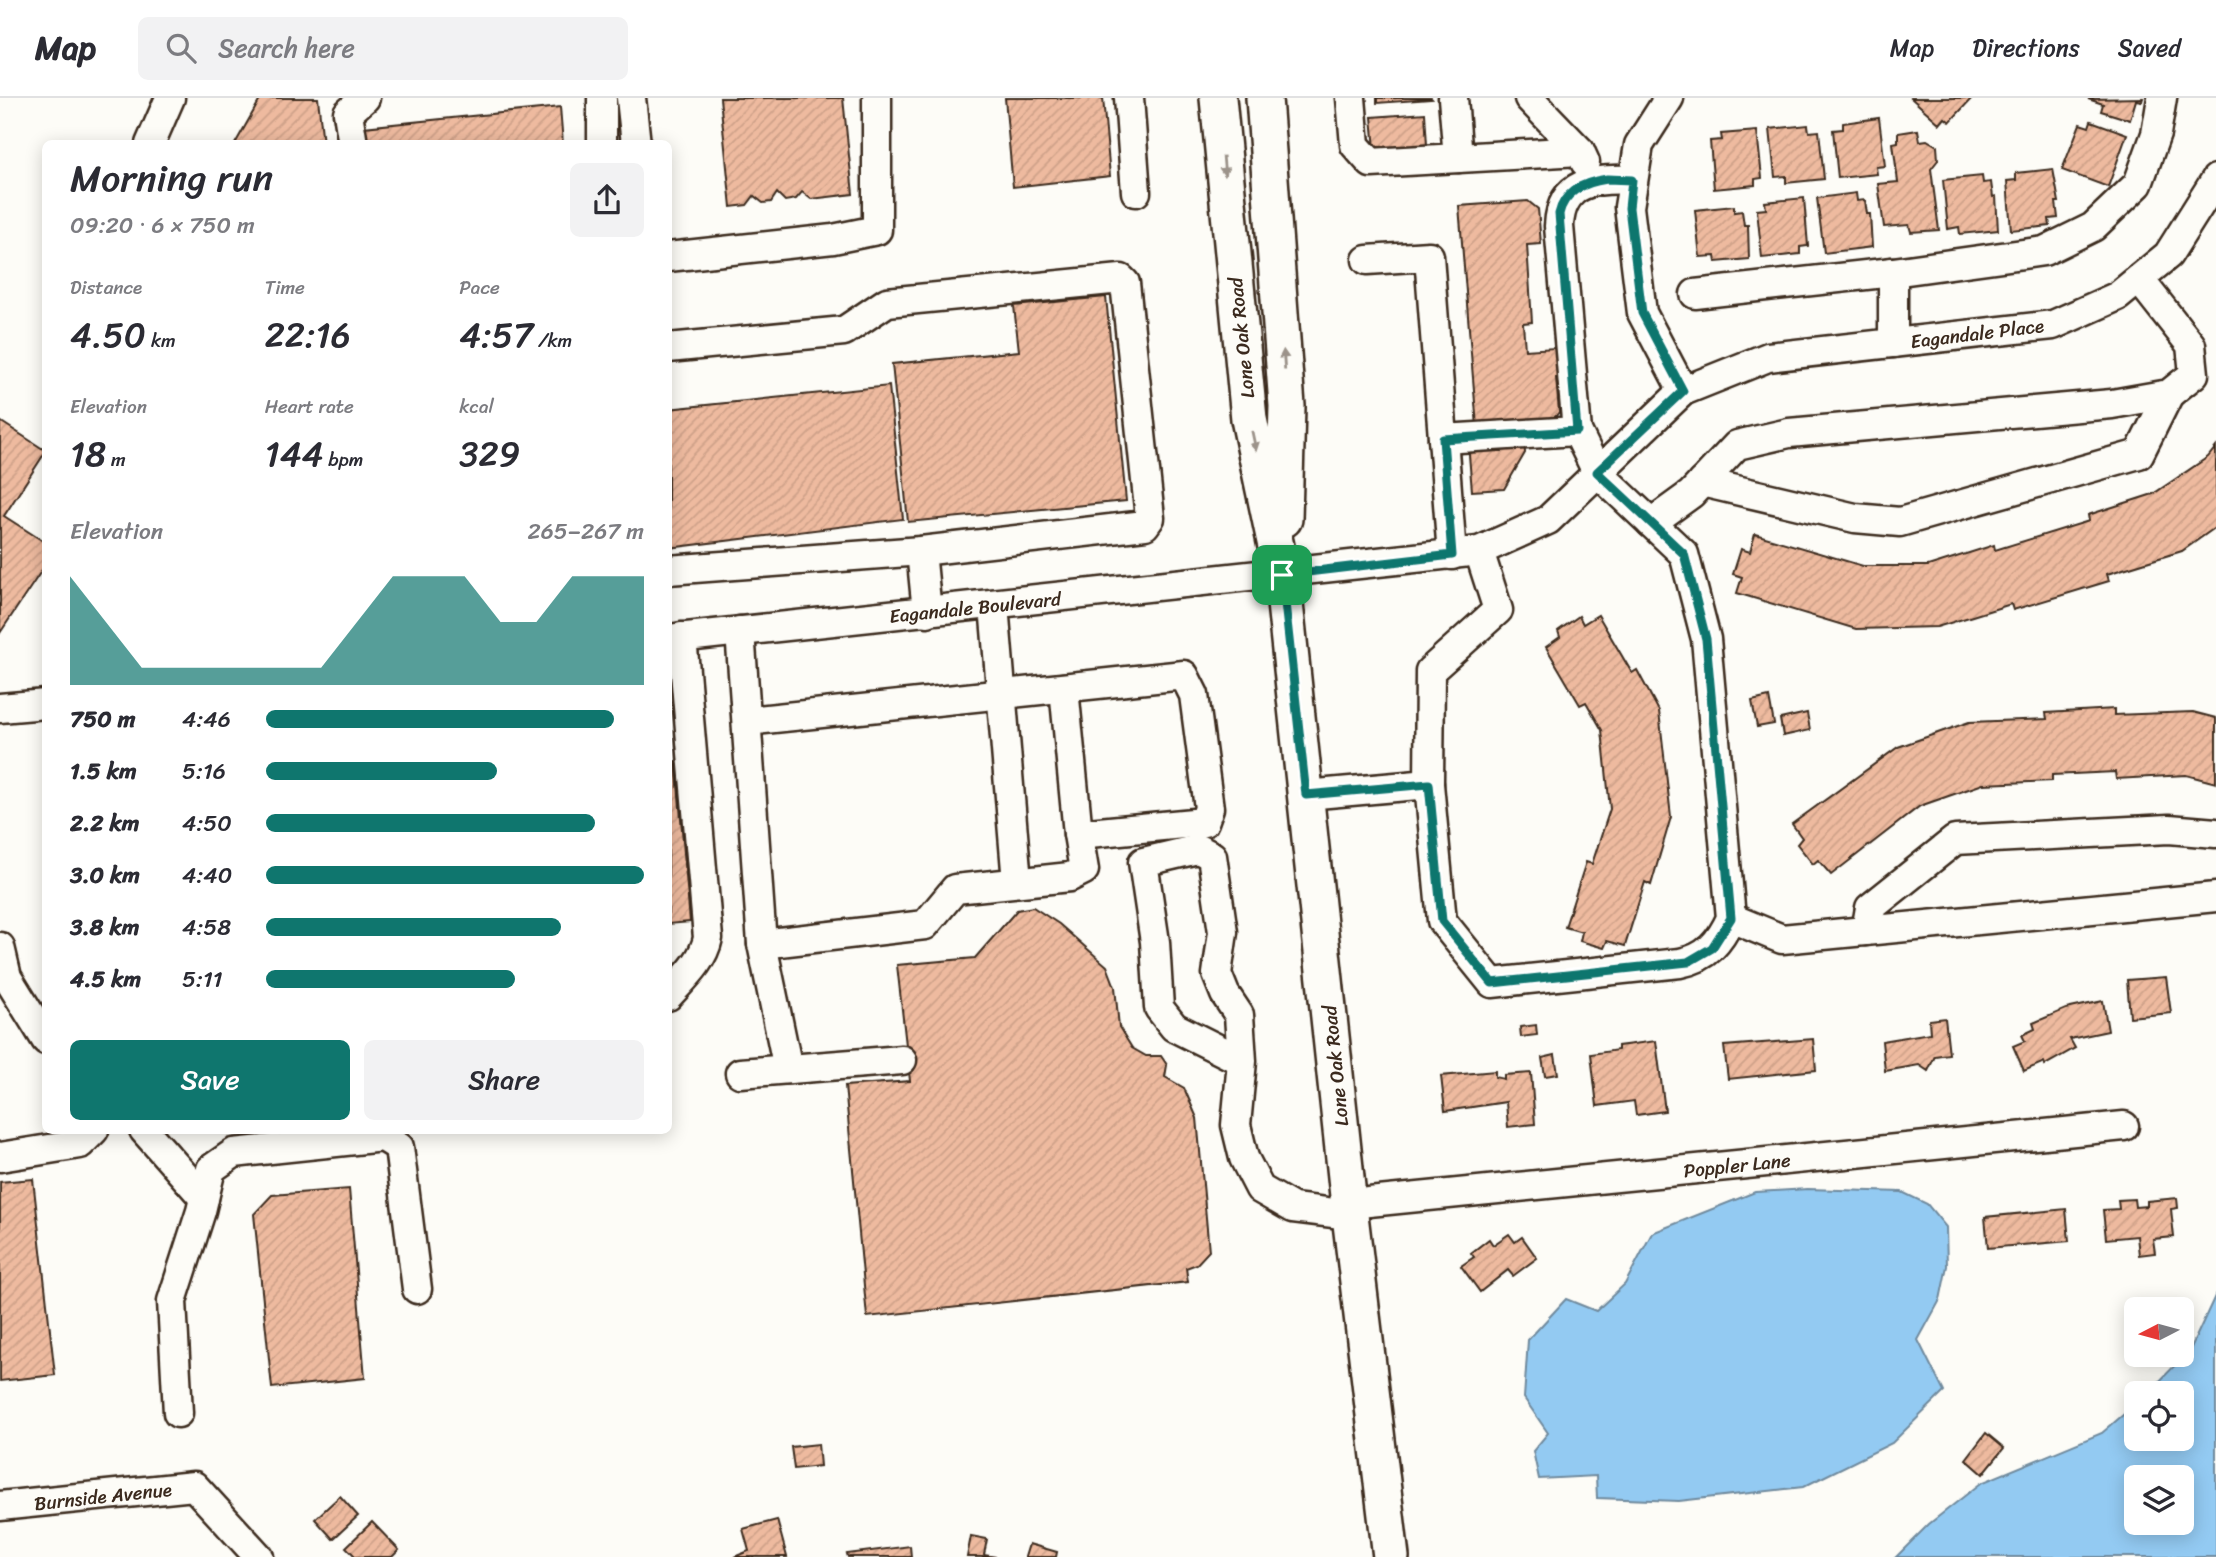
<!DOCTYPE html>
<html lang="en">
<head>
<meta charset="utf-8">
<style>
  :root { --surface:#fff; --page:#f2f2f3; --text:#2b2b33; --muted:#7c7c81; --line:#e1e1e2; --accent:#0f766e }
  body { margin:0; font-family:Sriracha,sans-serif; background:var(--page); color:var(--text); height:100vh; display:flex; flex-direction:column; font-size:26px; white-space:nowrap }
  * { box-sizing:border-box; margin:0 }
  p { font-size:23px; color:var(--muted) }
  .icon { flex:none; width:38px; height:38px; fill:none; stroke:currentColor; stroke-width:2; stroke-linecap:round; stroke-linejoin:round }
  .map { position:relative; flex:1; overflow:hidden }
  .details { position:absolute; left:42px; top:42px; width:630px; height:994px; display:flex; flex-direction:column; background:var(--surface); border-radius:10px; box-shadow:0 4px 18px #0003 }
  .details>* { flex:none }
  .needle { width:46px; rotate:264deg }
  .buttons { position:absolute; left:2124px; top:1199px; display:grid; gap:14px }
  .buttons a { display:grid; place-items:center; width:70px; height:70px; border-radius:10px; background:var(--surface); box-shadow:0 4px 18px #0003; font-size:35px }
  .pin { position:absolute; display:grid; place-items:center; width:60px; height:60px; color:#fff; margin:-30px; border-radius:14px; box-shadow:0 4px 10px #0006 }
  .round { display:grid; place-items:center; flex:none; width:74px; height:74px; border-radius:10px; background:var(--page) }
  .headline { display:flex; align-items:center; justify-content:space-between; height:119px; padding:0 28px }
  h1 { font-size:38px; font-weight:600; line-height:52px }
  .figures { display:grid; grid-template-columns:repeat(3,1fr); gap:10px; height:119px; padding:7px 28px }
  .figures div { display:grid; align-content:center }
  .figures b { font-size:35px; font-weight:600 }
  .figures small { font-size:19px; font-weight:400 }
  .figures p { font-size:19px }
  .chart { height:196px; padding:14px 28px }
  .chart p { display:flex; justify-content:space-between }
  .chart svg { width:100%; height:126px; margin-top:7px; fill:var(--accent); opacity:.7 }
  .action { display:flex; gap:14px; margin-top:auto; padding:14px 28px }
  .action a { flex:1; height:80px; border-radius:10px; background:var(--accent); color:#fff; font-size:28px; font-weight:600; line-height:80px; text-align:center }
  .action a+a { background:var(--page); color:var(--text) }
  ul { padding:0 28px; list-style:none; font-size:23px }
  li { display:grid; grid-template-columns:112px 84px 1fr; align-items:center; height:52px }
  li i { height:18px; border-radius:9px; background:var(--accent) }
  header { display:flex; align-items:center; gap:42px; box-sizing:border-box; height:98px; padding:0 35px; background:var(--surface); border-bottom:2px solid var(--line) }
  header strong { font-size:33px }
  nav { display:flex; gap:38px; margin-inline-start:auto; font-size:24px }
  .search { width:490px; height:63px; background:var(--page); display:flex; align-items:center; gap:18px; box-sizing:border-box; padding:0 24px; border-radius:10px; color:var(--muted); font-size:26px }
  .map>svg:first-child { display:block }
</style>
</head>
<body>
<header>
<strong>Map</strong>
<div class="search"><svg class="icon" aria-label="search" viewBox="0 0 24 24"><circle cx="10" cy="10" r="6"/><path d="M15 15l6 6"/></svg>Search here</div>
<nav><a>Map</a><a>Directions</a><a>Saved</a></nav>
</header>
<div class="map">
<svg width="2216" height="1459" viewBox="0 0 2216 1459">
  <defs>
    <pattern id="building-hatch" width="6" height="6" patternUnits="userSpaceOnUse" patternTransform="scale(1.75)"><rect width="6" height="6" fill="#eeba9f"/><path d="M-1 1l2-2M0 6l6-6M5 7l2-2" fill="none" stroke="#cda088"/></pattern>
  </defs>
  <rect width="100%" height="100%" fill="#fdfcf7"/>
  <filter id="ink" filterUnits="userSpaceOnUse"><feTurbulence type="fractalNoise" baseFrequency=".0143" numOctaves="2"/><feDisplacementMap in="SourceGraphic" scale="14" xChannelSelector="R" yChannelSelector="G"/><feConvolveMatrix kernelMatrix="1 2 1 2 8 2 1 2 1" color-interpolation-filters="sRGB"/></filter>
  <g filter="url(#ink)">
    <g fill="#93caf2" stroke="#708a9d" stroke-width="2" fill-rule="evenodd">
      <path d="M1808 1091 1902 1094 1927 1106 1946 1129 1947 1168 1940 1202 1918 1242 1944 1294 1892 1345 1803 1389 1679 1403 1597 1400 1596 1378 1539 1381 1533 1353 1548 1335 1524 1300 1528 1242 1566 1201 1596 1213 1625 1186 1652 1135 1755 1094Z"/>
      <path d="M2216 1196V1459H1896L1929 1426 1981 1385 2102 1335 2137 1305V1340H2182V1295H2148L2190 1252ZM2137 1379H2182V1424H2137Z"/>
    </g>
    <g fill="url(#building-hatch)" stroke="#3b2a1e" stroke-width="2">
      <path d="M261 0H318L323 46H235Z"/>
      <path d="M720 0H843L853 96 811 101 802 94 796 101 785 103 777 95 771 104 763 105 754 98 747 107 731 109Z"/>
      <path d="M1005 0H1103L1110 78 1013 89Z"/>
      <path d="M1377 0H1431L1432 1 1377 5Z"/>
      <path d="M1911 0H1972L1950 24 1945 20 1940 26Z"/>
      <path d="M2143 0 2142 3 2136 2 2130 22 2101 13 2103 6 2088 1Z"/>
      <path d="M560 9 563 46H366L364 29Z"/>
      <path d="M1425 15 1427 47 1375 51 1372 19Z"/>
      <path d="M1879 20 1885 68 1876 69 1877 76 1838 80 1833 32 1843 31V25Z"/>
      <path d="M2091 23 2127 36 2108 89 2062 72 2080 26 2089 29Z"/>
      <path d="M1808 27 1809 34 1819 33 1824 81 1786 85V78L1775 79 1770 31Z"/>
      <path d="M1918 32 1920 43 1927 42 1937 48 1938 62 1931 71 1939 132 1911 134 1909 127 1884 129 1878 86 1898 84 1893 45 1898 44V35Z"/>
      <path d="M1757 33 1762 80 1755 81V87L1714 91 1710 43 1722 42 1721 36Z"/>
      <path d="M2053 71 2059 104H2056L2058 120 2049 121 2050 128 2011 132 2007 83 2016 82V75Z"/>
      <path d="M1982 78 1983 85 1991 84 1993 99 1996 98 1998 132 1960 136 1959 129 1948 131 1943 82Z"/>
      <path d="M1856 95 1857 103 1865 102 1867 116H1870L1872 149 1824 155 1817 100Z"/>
      <path d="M1804 100 1808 148 1800 149V156L1762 160 1757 112 1766 111 1765 104Z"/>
      <path d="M1528 103 1538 111 1541 146 1527 147 1532 224 1523 225 1525 252 1570 249 1572 279 1556 280 1559 314 1551 324 1477 329 1459 108Z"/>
      <path d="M1734 108V114L1742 113 1744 127H1748L1749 161 1716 164 1715 158 1700 159 1695 112Z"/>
      <path d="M1106 199 1126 403 908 424 892 266 1019 253 1014 208Z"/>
      <path d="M889 288 903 421 668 450V311Z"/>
      <path d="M0 323 46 353 4 418 46 445V466L0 535Z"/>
      <path d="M1524 340 1525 355 1504 391 1472 393 1468 345Z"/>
      <path d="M2216 349V429L2182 453 2107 476 2109 483 2013 512 2011 506 1937 529 1856 531 1737 495 1742 479 1733 476 1741 451 1750 454 1755 436 1863 468H1928L1994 447 1995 452 2089 423 2088 417 2153 396 2208 359Z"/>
      <path d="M1598 517 1632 575 1637 572 1659 613 1671 719 1651 787 1645 784 1625 848 1607 843 1604 850 1580 843 1582 834 1565 829 1586 764 1592 766 1610 711 1602 632 1586 604 1580 607 1546 549 1560 539 1558 533 1579 518 1583 526Z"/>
      <path d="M1769 599 1774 626 1757 629 1752 603Z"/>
      <path d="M2114 611V617L2193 614 2216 620V685L2186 677 2116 681 2115 674 2052 677V683L1983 686 1920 708 1831 777 1818 762 1813 766 1797 746 1802 740 1792 726 1898 649 1969 624 2047 621 2046 615Z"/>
      <path d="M1807 615 1810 632 1783 638 1780 621Z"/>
      <path d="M676 663 690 824 668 826V664Z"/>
      <path d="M1033 809 1059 826 1107 868 1115 889 1119 929 1132 950 1146 958H1161L1167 967 1165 979 1184 990 1197 1020 1209 1153 1197 1166 1186 1170 1188 1184 867 1219 845 988 910 983 897 867 975 860 1017 812Z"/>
      <path d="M2166 879 2171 915 2130 919 2127 882Z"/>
      <path d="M2103 903 2108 933 2070 941 2075 950 2045 967 2044 964 2024 973 2013 948 2025 943 2022 937 2035 931 2033 925 2066 911Z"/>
      <path d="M1945 920 1949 956 1935 958 1928 973 1919 967 1885 973 1882 943 1930 935 1929 922Z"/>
      <path d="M1536 927 1537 937 1521 939 1520 929Z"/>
      <path d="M1813 941 1816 972 1728 981 1724 948Z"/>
      <path d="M1656 943 1665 1013 1636 1017 1634 1003 1597 1008 1591 956 1618 952V948Z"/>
      <path d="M1555 957 1558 976 1545 978 1542 960Z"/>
      <path d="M1495 973V979L1504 981V977L1531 975 1535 1026 1508 1029 1506 1004 1445 1013 1441 978Z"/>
      <path d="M33 1081 55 1277 0 1283V1084Z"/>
      <path d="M349 1091 365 1280 272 1290 254 1116 272 1097Z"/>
      <path d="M2177 1100 2178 1110 2171 1111 2174 1139 2153 1141 2155 1155 2139 1157 2137 1138 2106 1141 2103 1112 2119 1111 2118 1102 2134 1101 2135 1109 2147 1108V1103Z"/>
      <path d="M2066 1111 2069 1143 1988 1150 1985 1119Z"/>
      <path d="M1509 1136 1515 1144 1522 1139 1537 1160 1513 1178 1508 1172 1480 1194 1461 1168 1474 1159 1471 1155 1489 1141 1493 1147Z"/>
      <path d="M1986 1335 2004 1350 1983 1376 1966 1361Z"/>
      <path d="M818 1346 820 1368 794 1371 791 1349Z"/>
      <path d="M340 1398 358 1418 333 1441 315 1421Z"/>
      <path d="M777 1422 787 1459H734L749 1453 743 1431Z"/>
      <path d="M372 1424 399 1452 392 1459H356L346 1449Z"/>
      <path d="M971 1438 987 1441 984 1457 996 1459H967Z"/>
      <path d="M1029 1446 1057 1454 1056 1459H1025Z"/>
      <path d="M910 1448 911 1459H848L847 1456Z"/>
    </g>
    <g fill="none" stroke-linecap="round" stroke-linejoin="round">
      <defs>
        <g id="minor">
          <path d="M631 0 636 46"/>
          <path d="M1129 0 1136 94"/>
          <path d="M1351 0 1355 47 1371 65 1580 53"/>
          <path d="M1453 0 1458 60"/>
          <path d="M1529 0 1580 53 1585 64"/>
          <path d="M1669 0 1639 47 1629 109 1642 215 1683 293 1768 259 2053 227 2118 198 2168 157 2216 81"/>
          <path d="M150 46 170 0"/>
          <path d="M353 46 348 15 365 0"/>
          <path d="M602 46V0"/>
          <path d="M668 159 833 141 877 132V0"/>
          <path d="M1367 162 1429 158 1452 457"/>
          <path d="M1695 196 1893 174 2044 153 2093 129 2138 86 2156 36 2162 0"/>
          <path d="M1893 245V174"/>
          <path d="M668 250 844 233 887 204 1121 181 1125 185 1150 420 1145 427 921 453 668 472"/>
          <path d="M1443 341 1577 333"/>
          <path d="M1702 384 1855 420 1900 424 2139 356 2169 296"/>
          <path d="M1651 425 1691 396 1737 347 1789 335 2112 306 2169 296 2194 276 2191 247 2139 181"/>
          <path d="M921 453 927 514"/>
          <path d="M1479 453 1498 512 1430 573 1429 686 1442 823 1492 885 1680 865C1707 860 1720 844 1731 820L1706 541 1684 456 1597 374 1577 333 1559 128C1561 83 1595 80 1632 82"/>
          <path d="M994 507 1017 784"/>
          <path d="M740 533 762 846 788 971"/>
          <path d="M668 541 1479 453 1548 422 1683 293"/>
          <path d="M0 610 46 606"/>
          <path d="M747 623 1184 577 1194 597 1209 710 1204 724 1078 736"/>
          <path d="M1306 697 1429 686"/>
          <path d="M1731 820 1782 841 2216 799"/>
          <path d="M1866 833 1870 810 1955 742 2169 731 2216 735"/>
          <path d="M762 846 925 827 955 791 1070 779 1084 772 1078 736 1064 590"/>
          <path d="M0 849 7 879 46 942"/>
          <path d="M668 898C684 880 703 864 708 840L682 539"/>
          <path d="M1242 963 1174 929 1159 910 1155 844 1143 764 1198 751 1212 758 1223 834 1217 876 1225 896 1239 917 1242 963 1236 1027 1244 1060 1260 1091 1293 1110 1350 1117"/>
          <path d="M740 975 902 962"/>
          <path d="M144 1032 204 1100"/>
          <path d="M0 1059 80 1046 94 1032"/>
          <path d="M1349 1106 2124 1028"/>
          <path d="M178 1315 172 1203 201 1113 211 1071 234 1055 383 1039 399 1049 417 1191"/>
          <path d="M0 1408 194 1388 259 1459"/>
        </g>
        <g id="major">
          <path d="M1218 0 1249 321 1282 477 1350 1117 1391 1459"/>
          <path d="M1264 0 1287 308 1284 421"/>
        </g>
      </defs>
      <use href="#minor" stroke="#3b2a1e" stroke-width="33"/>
      <use href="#major" stroke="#3b2a1e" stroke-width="40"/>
      <use href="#minor" stroke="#fdfcf7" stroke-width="28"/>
      <use href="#major" stroke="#fdfcf7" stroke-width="35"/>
    </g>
    <defs><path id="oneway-solid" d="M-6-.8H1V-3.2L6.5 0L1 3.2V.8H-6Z" transform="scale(1.75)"/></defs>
    <g fill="#9c938a">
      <use href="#oneway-solid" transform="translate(1224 68) rotate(85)"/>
      <use href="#oneway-solid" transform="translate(1284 262) rotate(-94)"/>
      <use href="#oneway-solid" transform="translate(1254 343) rotate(78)"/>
    </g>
  </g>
  <g fill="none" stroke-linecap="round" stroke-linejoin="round" filter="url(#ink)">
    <defs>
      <path id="route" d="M1607 81 1632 82 1629 110 1642 215 1683 293 1597 374 1684 456 1706 541 1731 820 1712 850 1688 864 1492 885 1442 823 1429 686 1306 697 1282 477 1452 457 1443 341 1577 333 1559 116C1564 93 1585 84 1607 81Z"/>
    </defs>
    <use href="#route" stroke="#fff" stroke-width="14"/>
    <use href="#route" stroke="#0f766e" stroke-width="9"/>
  </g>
  <g text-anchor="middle" stroke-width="5" stroke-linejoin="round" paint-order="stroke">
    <g font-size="19" fill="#3b2a1e" stroke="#fdfcf7">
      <text transform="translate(1977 235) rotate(-7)" y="7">Eagandale Place</text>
      <text transform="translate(1241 240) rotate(-96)" y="7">Lone Oak Road</text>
      <text transform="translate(975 509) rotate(-6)" y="7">Eagandale Boulevard</text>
      <text transform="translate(1335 968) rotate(-96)" y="7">Lone Oak Road</text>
      <text transform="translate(1737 1067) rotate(-6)" y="7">Poppler Lane</text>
      <text transform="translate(103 1398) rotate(-6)" y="7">Burnside Avenue</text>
    </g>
  </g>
</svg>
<div class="buttons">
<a><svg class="needle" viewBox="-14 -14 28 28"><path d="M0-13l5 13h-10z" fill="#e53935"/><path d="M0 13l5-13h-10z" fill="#7c7c81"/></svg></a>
<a><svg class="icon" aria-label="locate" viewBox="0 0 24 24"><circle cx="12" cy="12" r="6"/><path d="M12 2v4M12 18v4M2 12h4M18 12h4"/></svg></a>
<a><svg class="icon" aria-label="layers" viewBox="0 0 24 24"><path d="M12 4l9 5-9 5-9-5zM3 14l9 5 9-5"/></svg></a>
</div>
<div class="pin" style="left:1282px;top:477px;background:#1e9e55"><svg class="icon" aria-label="arrive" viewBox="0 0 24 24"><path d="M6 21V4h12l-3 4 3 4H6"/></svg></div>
<section class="details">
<div class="headline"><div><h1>Morning run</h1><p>09:20 · 6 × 750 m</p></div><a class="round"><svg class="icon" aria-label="share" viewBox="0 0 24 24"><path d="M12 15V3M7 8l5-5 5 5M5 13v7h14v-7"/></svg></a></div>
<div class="figures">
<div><p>Distance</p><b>4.50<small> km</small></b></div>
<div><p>Time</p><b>22:16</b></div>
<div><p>Pace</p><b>4:57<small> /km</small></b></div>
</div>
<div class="figures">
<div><p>Elevation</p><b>18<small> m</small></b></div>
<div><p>Heart rate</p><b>144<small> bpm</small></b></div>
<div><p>kcal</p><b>329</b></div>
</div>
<div class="chart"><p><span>Elevation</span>265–267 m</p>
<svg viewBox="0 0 160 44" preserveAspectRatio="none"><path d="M0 44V6L10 22L20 38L30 38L40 38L50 38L60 38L70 38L80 22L90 6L100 6L110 6L120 22L130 22L140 6L150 6L160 6V44z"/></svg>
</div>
<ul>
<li><b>750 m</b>4:46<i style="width:92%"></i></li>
<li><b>1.5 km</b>5:16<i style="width:61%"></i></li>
<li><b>2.2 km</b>4:50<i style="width:87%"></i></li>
<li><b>3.0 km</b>4:40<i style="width:100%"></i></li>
<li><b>3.8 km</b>4:58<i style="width:78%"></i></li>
<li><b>4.5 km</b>5:11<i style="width:66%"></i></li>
</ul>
<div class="action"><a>Save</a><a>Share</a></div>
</section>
</div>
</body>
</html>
